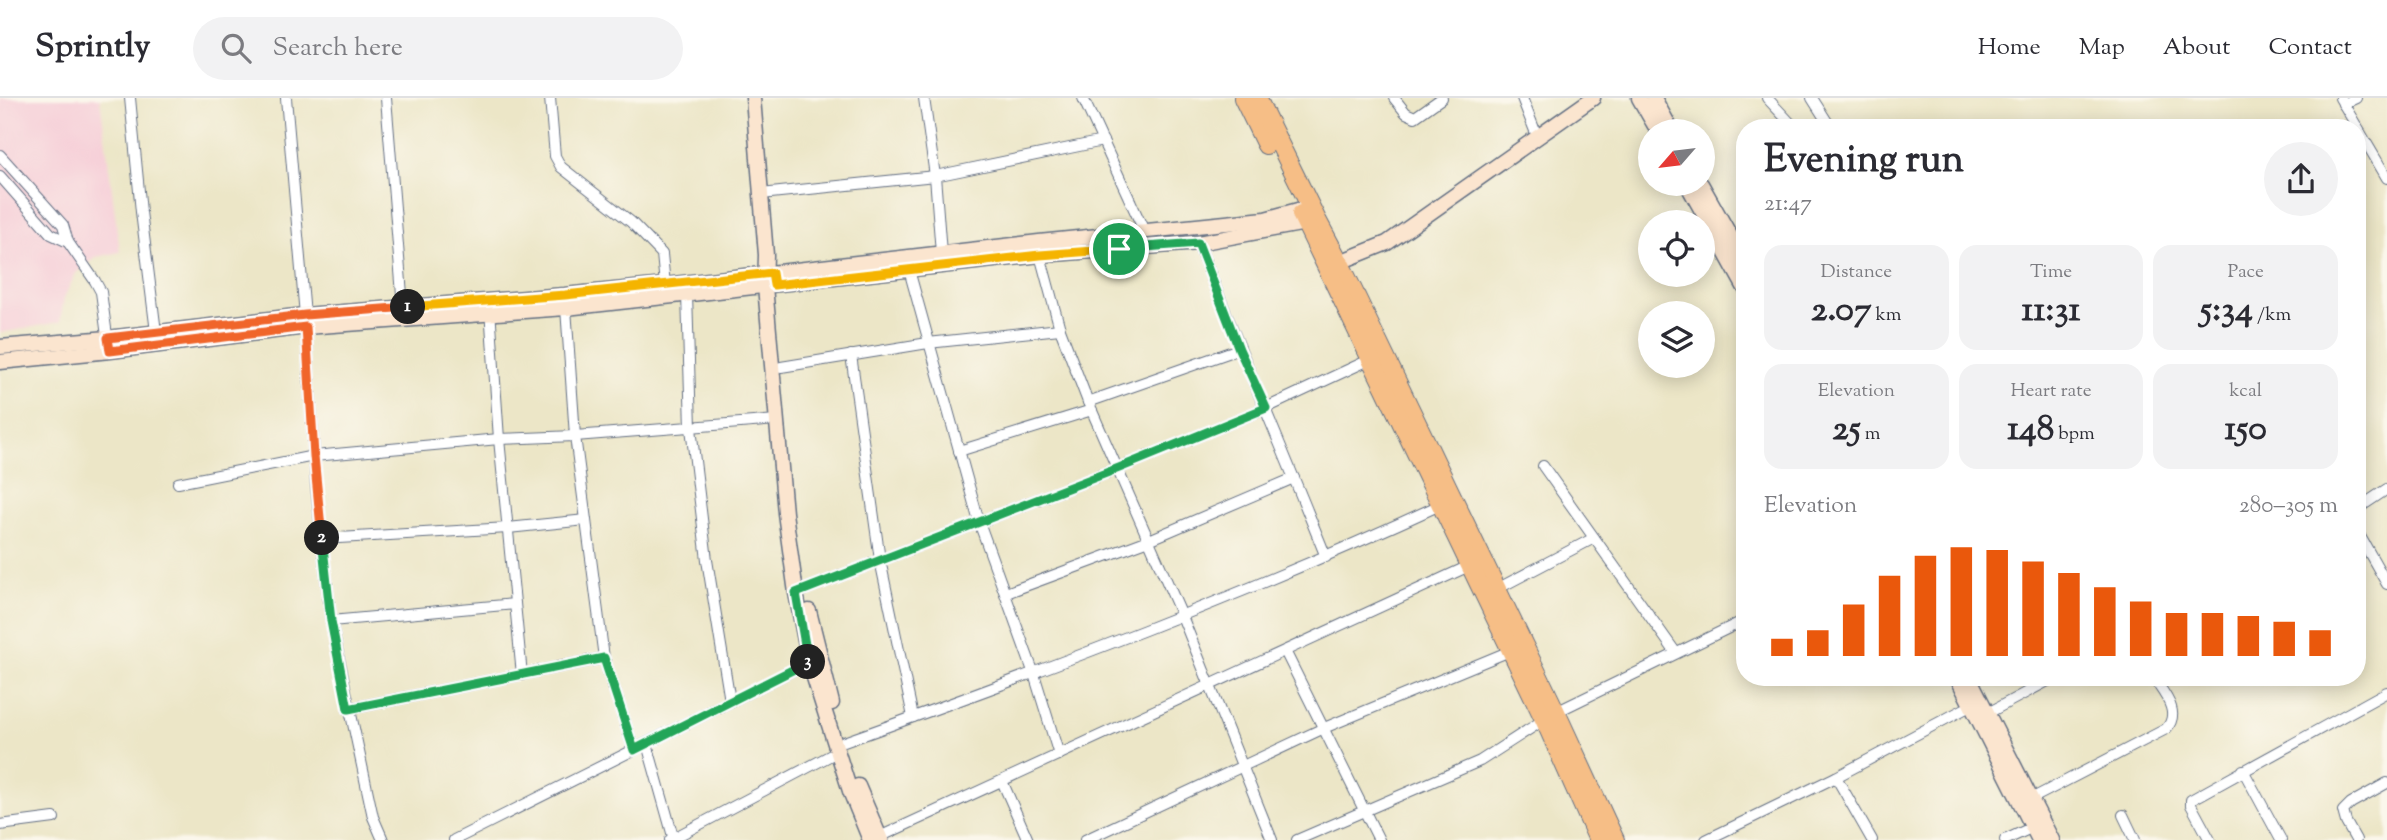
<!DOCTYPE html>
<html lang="en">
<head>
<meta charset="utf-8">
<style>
  :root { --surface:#fff; --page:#f2f2f3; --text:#2b2b33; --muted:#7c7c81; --line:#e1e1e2; --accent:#ea580c }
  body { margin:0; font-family:"Sorts Mill Goudy",serif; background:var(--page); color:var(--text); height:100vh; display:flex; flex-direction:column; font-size:26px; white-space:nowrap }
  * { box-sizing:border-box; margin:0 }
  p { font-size:23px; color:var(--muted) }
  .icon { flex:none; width:38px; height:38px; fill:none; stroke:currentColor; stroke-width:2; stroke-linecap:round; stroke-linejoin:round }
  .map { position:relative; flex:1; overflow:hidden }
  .panel { position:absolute; left:1736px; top:21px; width:630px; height:567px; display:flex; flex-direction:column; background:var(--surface); border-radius:28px; box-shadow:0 4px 18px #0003 }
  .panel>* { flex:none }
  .needle { width:46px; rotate:242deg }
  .fabs { position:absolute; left:1638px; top:21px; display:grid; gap:14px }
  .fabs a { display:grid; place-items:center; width:77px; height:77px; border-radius:50%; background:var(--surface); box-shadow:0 4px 18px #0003; font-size:35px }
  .pin { position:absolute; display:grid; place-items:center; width:60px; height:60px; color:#fff; margin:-30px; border:4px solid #fff; border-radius:50%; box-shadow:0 2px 7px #0007 }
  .km { position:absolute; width:35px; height:35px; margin:-18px; border-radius:50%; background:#222; color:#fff; font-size:19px; line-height:35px; text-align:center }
  .round { display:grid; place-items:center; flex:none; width:74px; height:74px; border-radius:37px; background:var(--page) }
  .overview { display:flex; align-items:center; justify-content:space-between; height:119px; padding:0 28px }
  h1 { font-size:38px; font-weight:700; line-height:52px }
  .metrics { display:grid; grid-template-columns:repeat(3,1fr); gap:10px; height:119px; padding:7px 28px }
  .metrics div { display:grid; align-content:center; border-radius:18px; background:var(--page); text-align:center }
  .metrics b { font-size:35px; font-weight:700 }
  .metrics small { font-size:19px; font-weight:400 }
  .metrics p { font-size:19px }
  .chart { height:196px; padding:14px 28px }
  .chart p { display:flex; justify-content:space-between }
  .chart svg { width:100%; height:126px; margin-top:7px; stroke:var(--accent); stroke-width:6 }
  header { display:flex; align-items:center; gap:42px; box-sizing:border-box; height:98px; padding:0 35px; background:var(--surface); border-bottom:2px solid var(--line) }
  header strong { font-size:33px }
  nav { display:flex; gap:38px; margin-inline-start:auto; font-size:24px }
  .search { width:490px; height:63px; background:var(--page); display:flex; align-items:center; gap:18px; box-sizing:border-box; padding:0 24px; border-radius:38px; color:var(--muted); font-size:26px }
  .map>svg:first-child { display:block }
</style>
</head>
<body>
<header>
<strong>Sprintly</strong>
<div class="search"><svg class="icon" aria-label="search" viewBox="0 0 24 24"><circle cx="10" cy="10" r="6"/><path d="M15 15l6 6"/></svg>Search here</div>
<nav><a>Home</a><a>Map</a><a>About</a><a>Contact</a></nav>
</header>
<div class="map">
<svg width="2387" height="742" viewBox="0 0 2387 742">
  <rect width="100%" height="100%" fill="#fbf7ec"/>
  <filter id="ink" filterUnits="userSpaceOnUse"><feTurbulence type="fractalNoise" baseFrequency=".0143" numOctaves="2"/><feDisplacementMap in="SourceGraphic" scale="14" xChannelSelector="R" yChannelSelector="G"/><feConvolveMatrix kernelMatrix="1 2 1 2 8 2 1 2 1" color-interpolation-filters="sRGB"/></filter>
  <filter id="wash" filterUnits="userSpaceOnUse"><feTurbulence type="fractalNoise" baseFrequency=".00686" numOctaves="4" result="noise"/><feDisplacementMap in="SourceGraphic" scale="28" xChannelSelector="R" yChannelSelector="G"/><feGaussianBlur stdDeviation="1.57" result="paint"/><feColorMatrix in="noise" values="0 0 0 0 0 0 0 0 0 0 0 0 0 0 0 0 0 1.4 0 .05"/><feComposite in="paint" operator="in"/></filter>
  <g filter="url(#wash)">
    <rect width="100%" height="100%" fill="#ece6c7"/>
    <path fill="#f6cfd8" d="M0 0H100L120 154 96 159 76 175 64 200 60 224 0 235Z"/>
  </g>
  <g filter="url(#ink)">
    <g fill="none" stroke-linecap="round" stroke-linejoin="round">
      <defs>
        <g id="street">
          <path d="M130 0 141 114 156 234"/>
          <path d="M286 0 306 229 316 388 331 523 373 719 383 742"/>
          <path d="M386 0 403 209"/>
          <path d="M550 0 555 58 561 69 631 124 662 156 665 187"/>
          <path d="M924 0 935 78 941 155"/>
          <path d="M1083 0 1145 135"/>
          <path d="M1394 0 1406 15 1415 19 1442 0"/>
          <path d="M1522 0 1537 38"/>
          <path d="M1767 0 1795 30"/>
          <path d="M1812 0 1831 30"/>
          <path d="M2340 0 2387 80"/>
          <path d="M2343 6 2356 0"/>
          <path d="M0 57 63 127 68 144 95 183 101 194 108 245"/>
          <path d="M0 78 51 136 68 144"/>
          <path d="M761 96 935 78 1103 43"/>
          <path d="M1198 145C1239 251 1284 354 1326 459"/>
          <path d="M1040 157 1060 231 1088 304 1182 518 1272 742"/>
          <path d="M909 172 979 424 1034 576 1059 657"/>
          <path d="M687 196 691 330 707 462 730 603"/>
          <path d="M566 210 575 338 604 560 634 652"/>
          <path d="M490 211 499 341 522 577"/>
          <path d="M851 257 880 462 913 619"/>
          <path d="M781 269 928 245 1060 231"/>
          <path d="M1088 304 1239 251"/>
          <path d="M959 353 1092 312"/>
          <path d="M1543 368 1676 555"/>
          <path d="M178 385 314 358 499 341 575 338 777 322"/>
          <path d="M2357 411 2387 391"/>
          <path d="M2357 433 2387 486"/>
          <path d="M322 441 508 430 586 422"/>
          <path d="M1497 491 1594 440"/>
          <path d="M796 495 1119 370 1266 310 1369 262"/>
          <path d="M1006 495 1149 442 1294 380"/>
          <path d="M331 523 515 506"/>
          <path d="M1285 553 1379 742"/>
          <path d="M348 611 604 560"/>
          <path d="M1988 615 2055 579"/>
          <path d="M844 644C1045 572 1245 497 1440 407"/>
          <path d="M647 646 674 742"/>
          <path d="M2243 672 2281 742"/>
          <path d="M1836 679 1872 742"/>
          <path d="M1002 683 1028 742"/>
          <path d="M2031 701 2166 631C2182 614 2163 595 2153 579"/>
          <path d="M2123 717 2135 742"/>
          <path d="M0 727 54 720"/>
          <path d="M875 741 1469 468"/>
          <path d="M454 742 809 564"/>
          <path d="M670 742 837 654"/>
          <path d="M1085 742 1324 630 1510 553"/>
          <path d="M1297 742 1480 663 1556 614 1745 522"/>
          <path d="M1706 742 1836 679 1972 607"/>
          <path d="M2005 742 2033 729"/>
          <path d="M2210 742 2191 707V702L2387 594"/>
          <path d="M2356 742 2346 724 2343 713 2351 705 2387 685"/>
        </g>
        <g id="secondary">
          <path d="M753 0 766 157 765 188 785 415 796 495 809 564 850 693 870 742"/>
          <path d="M1639 0 1658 33"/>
          <path d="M1654 0 1672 33"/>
          <path d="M1687 86 1745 190"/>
          <path d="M1701 86 1745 164"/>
          <path d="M1330 168 1387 145 1593 0"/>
          <path d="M0 249 108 240 305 217 565 197 665 187 1039 144 1265 121 1309 109"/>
          <path d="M0 264 110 253 306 229 566 210 1040 157 1198 145 1306 125 1313 122"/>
          <path d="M809 513 832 605"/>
          <path d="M1957 579 2039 742"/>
          <path d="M1969 579 2052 742"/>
          <path d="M858 688 881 742"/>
        </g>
        <g id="highway">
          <path d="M1243 0 1266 47"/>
          <path d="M1257 0 1316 120 1340 165 1556 614 1615 742"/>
          <path d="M1301 116 1544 621 1598 742"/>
        </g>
      </defs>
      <use href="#street" stroke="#646f83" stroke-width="12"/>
      <use href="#secondary" stroke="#646f83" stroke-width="17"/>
      <use href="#highway" stroke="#646f83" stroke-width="20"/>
      <use href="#street" stroke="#fff" stroke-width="10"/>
      <use href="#secondary" stroke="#fbe5cf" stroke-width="14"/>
      <use href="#highway" stroke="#f6be86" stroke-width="18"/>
    </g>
  </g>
  <g fill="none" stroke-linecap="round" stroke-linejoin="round" filter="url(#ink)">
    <defs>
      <path id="split-1" d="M408 209 565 197 772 175 774 187 1040 157 1119 151"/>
      <path id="split-2" d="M322 440 314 358 306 229 110 253 108 240 305 217 408 209"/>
      <path id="split-3" d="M322 440 331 523 348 611 604 560 634 652 808 564"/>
      <path id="split-4" d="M808 564 796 495 1119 370 1266 310 1239 251 1198 145 1119 151"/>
    </defs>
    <use href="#split-1" stroke="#fff" stroke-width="14"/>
    <use href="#split-2" stroke="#fff" stroke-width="14"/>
    <use href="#split-3" stroke="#fff" stroke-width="14"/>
    <use href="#split-4" stroke="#fff" stroke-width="14"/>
    <use href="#split-1" stroke="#f5b400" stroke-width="9"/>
    <use href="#split-2" stroke="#f0652b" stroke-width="9"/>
    <use href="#split-3" stroke="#22a559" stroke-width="9"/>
    <use href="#split-4" stroke="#22a559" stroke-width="9"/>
  </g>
</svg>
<div class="fabs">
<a><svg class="needle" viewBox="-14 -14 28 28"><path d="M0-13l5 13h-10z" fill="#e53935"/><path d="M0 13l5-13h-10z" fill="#7c7c81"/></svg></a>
<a><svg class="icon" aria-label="locate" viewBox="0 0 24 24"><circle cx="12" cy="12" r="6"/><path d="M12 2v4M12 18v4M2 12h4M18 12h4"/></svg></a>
<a><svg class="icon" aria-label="layers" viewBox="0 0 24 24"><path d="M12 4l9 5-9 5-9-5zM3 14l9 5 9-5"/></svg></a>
</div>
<div class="pin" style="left:1119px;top:151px;background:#1e9e55"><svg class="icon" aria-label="arrive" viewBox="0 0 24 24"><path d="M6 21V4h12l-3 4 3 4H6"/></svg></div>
<b class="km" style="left:408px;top:209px">1</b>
<b class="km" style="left:322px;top:440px">2</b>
<b class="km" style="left:808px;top:564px">3</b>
<section class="panel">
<div class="overview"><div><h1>Evening run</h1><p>21:47</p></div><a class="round"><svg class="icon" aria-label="share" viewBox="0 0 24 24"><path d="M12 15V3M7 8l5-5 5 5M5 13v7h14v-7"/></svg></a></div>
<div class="metrics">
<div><p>Distance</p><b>2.07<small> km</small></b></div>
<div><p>Time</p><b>11:31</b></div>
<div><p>Pace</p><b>5:34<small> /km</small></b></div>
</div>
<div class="metrics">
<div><p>Elevation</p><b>25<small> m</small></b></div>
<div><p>Heart rate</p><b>148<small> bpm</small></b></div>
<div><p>kcal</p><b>150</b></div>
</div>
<div class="chart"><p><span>Elevation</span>280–305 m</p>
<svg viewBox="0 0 160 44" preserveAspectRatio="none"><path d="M5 44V38M15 44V35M25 44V26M35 44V16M45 44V9M55 44V6M65 44V7M75 44V11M85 44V15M95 44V20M105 44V25M115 44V29M125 44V29M135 44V30M145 44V32M155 44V35"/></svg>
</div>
</section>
</div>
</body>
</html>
